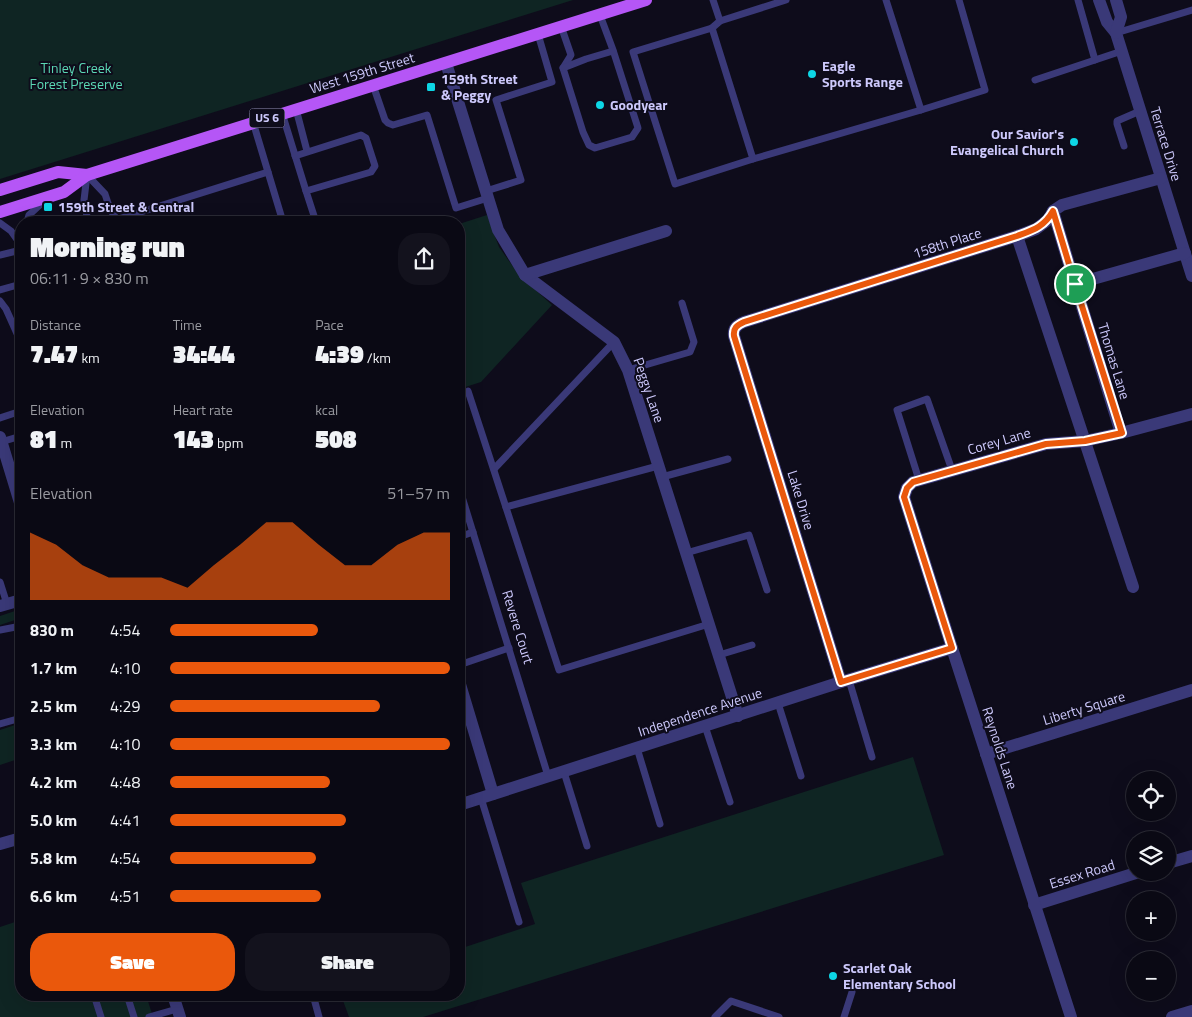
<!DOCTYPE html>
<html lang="en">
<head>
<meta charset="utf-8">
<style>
  :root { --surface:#0a0914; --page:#13121d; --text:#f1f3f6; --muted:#999aa0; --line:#2a2a34; --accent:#ea580c }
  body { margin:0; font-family:"Titillium Web",sans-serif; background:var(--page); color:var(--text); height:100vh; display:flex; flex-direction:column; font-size:19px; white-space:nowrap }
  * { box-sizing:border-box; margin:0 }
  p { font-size:16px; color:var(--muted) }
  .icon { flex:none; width:28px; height:28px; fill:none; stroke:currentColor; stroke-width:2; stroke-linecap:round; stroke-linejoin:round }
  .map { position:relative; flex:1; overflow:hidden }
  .side { position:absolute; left:15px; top:216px; width:450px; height:785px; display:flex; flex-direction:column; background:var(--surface); border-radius:20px; box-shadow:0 5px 20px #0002,0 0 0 1px var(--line) }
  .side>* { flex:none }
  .fabs { position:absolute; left:1126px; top:771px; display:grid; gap:10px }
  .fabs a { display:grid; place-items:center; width:50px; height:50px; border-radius:50%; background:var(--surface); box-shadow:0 5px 20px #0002,0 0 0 1px var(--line); font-size:25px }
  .pin { position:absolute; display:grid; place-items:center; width:42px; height:42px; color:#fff; margin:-21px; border:2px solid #fff; border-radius:50%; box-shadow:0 1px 5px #0007 }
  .round { display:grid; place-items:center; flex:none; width:52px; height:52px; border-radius:20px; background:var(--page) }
  .head { display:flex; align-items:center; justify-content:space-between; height:85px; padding:0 15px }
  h1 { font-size:28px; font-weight:800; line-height:38px }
  .metrics { display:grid; grid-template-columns:repeat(3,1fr); gap:8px; height:85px; padding:5px 15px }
  .metrics div { display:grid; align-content:center }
  .metrics b { font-size:25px; font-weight:800 }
  .metrics small { font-size:14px; font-weight:400 }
  .metrics p { font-size:14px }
  .chart { height:140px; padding:10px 15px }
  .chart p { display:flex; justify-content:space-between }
  .chart svg { width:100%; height:90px; margin-top:5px; fill:var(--accent); opacity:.7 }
  .button { display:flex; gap:10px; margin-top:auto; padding:10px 15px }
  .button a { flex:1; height:58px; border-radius:20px; background:var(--accent); color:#fff; font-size:20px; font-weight:800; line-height:58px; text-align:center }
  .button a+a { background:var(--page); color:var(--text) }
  ul { padding:0 15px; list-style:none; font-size:16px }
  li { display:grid; grid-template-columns:80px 60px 1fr; align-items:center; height:38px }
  li i { height:12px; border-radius:6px; background:var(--accent) }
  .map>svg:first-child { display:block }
</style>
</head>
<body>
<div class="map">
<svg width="1192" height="1017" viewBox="0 0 1192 1017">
  <rect width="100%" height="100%" fill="#0e0c1b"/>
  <g fill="#0f2523">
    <path d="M0 0H573L0 179Z"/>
    <path d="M487 215 499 247 519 275 552 305 481 382 459 389V224Z"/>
    <path d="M21 609V618L0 625V616Z"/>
    <path d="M21 723V758L0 765V730Z"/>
    <path d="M913 757 944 855 423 1017H349L341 995H459V949L535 924 521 883Z"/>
    <path d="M21 920V995H146L153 1017H0V927Z"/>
  </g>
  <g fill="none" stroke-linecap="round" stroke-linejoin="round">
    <g stroke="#3a3978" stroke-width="7">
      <path d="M713 0 720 21 712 28 753 159 921 110 886 0"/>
      <path d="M1078 0 1095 60"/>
      <path d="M720 21 786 0"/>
      <path d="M561 26 571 55 563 68 583 132 589 145 595 148 632 137 638 128 613 50 600 15"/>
      <path d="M712 28 633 52 675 184 753 159"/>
      <path d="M1116 33 1192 10"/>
      <path d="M563 68 586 59 613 51"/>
      <path d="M1035 80 1122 51"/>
      <path d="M373 85 385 120 388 123 393 125 427 115 456 208 488 198"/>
      <path d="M296 109 307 151"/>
      <path d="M921 110 985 90 959 0"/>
      <path d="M282 113 306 191"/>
      <path d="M253 122 283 222"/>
      <path d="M1124 146 1117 124V121L1140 111"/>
      <path d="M295 156 361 135 366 138 375 166 371 172 306 191 316 222"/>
      <path d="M87 175 105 194 110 209 117 220"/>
      <path d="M87 175 84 200 88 222"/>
      <path d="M486 191 521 180 496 100 552 82 538 34"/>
      <path d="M27 222 29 215 43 202"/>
      <path d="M109 222 268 172"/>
      <path d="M0 223 11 231 21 245"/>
      <path d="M0 255 21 250"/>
      <path d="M0 290 21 284"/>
      <path d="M0 301 6 309 19 338 21 337"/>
      <path d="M628 370 690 352 694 342 682 303"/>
      <path d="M468 391 559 670 709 624"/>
      <path d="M0 418 21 411"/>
      <path d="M1 442 21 436"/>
      <path d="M494 469 614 342"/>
      <path d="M662 477 728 459"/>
      <path d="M919 480 897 410 927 399 952 470"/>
      <path d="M459 487 548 776"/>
      <path d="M506 507 658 466"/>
      <path d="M459 537 473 532"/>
      <path d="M686 553 749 535 767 590"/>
      <path d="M0 582 7 604"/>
      <path d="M17 628 21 642"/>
      <path d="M0 630 21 626"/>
      <path d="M719 655 752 645"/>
      <path d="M459 665 509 648"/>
      <path d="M849 680 872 757"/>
      <path d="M778 703 801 776"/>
      <path d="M0 724 21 718"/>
      <path d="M705 726 730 802"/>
      <path d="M637 748 660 824"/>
      <path d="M564 772 587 846"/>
      <path d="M481 798 519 922"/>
      <path d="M94 995 101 1017"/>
      <path d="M127 995 134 1017"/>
      <path d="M313 995 319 1017"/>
      <path d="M149 1017 177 1009"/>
      <path d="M715 1017 731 1001 779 1017"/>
      <path d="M844 1017 852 992"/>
    </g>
    <g stroke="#3a3978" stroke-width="12">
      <path d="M1099 0 1107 22 1116 33 1192 276"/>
      <path d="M1116 0 1121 17 1116 33"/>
      <path d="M446 63 498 230 525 275 614 342 628 370 738 716"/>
      <path d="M1053 211 1075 284 1121 433"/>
      <path d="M1017 236 1133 587"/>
      <path d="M525 275 666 231"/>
      <path d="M1075 284 1185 253"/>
      <path d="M0 606 21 600"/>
      <path d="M459 681 493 794"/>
      <path d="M841 682 734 336C733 328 737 325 744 322L1017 236 1036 229 1048 220 1053 211 1062 205 1161 178"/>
      <path d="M986 754 1192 690"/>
      <path d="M459 805 841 682 952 648"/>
      <path d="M0 844 21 838"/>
      <path d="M1168 863 1192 856"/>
      <path d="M1034 905 1139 872"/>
      <path d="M1071 1017 952 648 904 497 907 488 913 482 1046 444 1085 441 1121 433 1192 414"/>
      <path d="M1172 1017 1192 1011"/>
    </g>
    <g stroke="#3a3978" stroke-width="12">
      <path d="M0 437 21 506"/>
      <path d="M173 995 180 1017"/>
    </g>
    <g stroke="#b556f6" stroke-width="12">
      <path d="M0 190 58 172 87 175"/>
      <path d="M0 212 64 192 87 175 646 0"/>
    </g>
  </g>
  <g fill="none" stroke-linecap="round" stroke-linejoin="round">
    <defs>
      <path id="route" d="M1053 211 1075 284 1122 433 1085 441 1046 444 913 482 907 488 904 497 952 648 841 682 734 336C733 328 737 325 744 322L1017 236C1033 230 1044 227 1053 211Z"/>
    </defs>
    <use href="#route" stroke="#fff" stroke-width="10"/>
    <use href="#route" stroke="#ea580c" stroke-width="6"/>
  </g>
  <g fill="#0dd6e5" stroke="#0e0c1b" stroke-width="2">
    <circle cx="812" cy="74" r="5"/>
    <rect x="426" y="82" width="10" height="10" rx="2.5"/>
    <circle cx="600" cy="105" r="5"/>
    <circle cx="1074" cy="142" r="5"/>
    <rect x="43" y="202" width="10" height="10" rx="2.5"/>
    <circle cx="833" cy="976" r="5"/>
  </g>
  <g text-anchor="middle" stroke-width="4" stroke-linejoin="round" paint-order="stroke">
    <rect fill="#0e0c1b" stroke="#9490b8" stroke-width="1" x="249.5" y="108.5" width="35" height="19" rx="4"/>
    <g font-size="12" font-weight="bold" fill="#cdc9fc">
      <text x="267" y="122">US 6</text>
    </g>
    <g font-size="14" font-weight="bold" fill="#cdc9fc" stroke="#0e0c1b" text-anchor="start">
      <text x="822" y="71">Eagle<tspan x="822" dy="16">Sports Range</tspan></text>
      <text x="441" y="84">159th Street<tspan x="441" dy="16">&amp; Peggy</tspan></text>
      <text x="610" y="110">Goodyear</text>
      <text x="1064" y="139" text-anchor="end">Our Savior's<tspan x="1064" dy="16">Evangelical Church</tspan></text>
      <text x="58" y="212">159th Street &amp; Central</text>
      <text x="843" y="973">Scarlet Oak<tspan x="843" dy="16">Elementary School</tspan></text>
    </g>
    <g font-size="14" fill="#5bd7b4" stroke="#0e0c1b">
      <text x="76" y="73">Tinley Creek<tspan x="76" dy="16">Forest Preserve</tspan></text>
    </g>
    <g font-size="14" fill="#cdc9fc" stroke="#0e0c1b">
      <text transform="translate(362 73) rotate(-17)" y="5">West 159th Street</text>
      <text transform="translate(1166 144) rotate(73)" y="5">Terrace Drive</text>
      <text transform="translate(947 243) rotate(-18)" y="5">158th Place</text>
      <text transform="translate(1114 361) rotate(73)" y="5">Thomas Lane</text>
      <text transform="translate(649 390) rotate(71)" y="5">Peggy Lane</text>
      <text transform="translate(999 441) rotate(-16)" y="5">Corey Lane</text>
      <text transform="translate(801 500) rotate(73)" y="5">Lake Drive</text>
      <text transform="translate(518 627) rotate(73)" y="5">Revere Court</text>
      <text transform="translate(1084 708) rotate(-17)" y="5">Liberty Square</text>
      <text transform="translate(700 712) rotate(-18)" y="5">Independence Avenue</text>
      <text transform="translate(1000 748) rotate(72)" y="5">Reynolds Lane</text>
      <text transform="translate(1082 874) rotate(-17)" y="5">Essex Road</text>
    </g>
  </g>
</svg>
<div class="fabs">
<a><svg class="icon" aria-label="locate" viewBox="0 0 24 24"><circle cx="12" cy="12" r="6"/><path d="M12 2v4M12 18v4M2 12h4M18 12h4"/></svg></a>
<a><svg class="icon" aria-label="layers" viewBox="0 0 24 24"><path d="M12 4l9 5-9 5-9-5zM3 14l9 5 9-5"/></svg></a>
<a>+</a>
<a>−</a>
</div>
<div class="pin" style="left:1075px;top:284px;background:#1e9e55"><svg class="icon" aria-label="arrive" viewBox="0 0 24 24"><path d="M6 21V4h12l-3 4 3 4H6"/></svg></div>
<section class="side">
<div class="head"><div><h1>Morning run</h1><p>06:11 · 9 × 830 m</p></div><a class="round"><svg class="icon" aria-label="share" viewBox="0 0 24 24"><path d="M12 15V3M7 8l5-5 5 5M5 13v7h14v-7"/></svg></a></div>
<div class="metrics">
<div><p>Distance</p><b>7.47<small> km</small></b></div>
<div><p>Time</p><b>34:44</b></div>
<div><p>Pace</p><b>4:39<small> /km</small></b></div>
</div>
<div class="metrics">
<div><p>Elevation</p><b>81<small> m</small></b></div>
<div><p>Heart rate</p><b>143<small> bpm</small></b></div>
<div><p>kcal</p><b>508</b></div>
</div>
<div class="chart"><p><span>Elevation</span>51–57 m</p>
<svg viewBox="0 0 160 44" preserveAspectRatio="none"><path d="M0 44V11L10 17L20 27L30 33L40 33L50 33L60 38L70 27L80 17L90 6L100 6L110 17L120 27L130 27L140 17L150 11L160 11V44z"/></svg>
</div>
<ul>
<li><b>830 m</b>4:54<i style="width:53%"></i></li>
<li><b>1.7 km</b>4:10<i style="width:100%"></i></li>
<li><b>2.5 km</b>4:29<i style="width:75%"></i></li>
<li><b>3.3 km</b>4:10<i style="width:100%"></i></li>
<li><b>4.2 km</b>4:48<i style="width:57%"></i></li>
<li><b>5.0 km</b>4:41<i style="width:63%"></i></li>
<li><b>5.8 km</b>4:54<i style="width:52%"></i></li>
<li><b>6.6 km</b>4:51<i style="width:54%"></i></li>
</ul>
<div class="button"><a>Save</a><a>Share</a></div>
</section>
</div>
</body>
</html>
